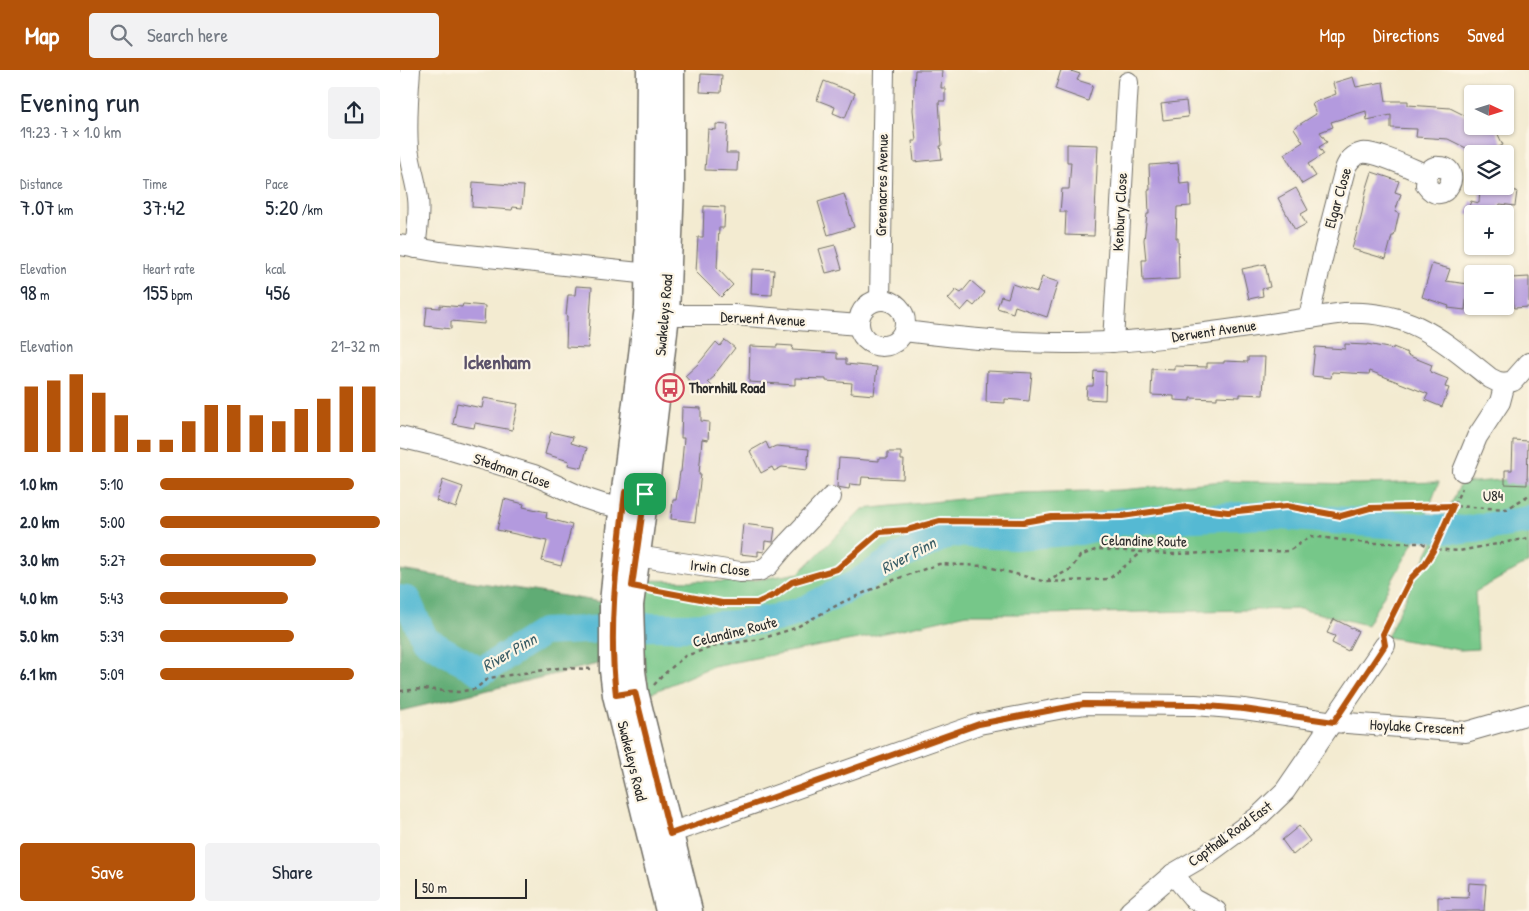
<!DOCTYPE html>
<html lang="en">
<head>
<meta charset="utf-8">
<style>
  :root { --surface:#fff; --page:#f2f2f3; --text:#1f2937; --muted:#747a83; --accent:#b45309 }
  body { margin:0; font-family:"Patrick Hand",sans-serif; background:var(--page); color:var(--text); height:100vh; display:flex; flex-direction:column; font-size:19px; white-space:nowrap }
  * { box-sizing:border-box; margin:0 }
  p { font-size:16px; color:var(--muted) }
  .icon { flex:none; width:28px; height:28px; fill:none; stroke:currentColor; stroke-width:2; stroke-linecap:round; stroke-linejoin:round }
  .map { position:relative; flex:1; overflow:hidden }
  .panel { display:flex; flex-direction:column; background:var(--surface); width:400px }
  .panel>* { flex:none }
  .needle { width:32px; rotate:94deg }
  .fabs { position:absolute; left:1064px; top:15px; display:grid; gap:10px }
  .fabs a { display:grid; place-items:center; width:50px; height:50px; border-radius:5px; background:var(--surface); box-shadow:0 1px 4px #0004; font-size:25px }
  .scale { position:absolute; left:15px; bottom:12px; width:112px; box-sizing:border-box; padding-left:5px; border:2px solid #2b2b2b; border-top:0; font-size:14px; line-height:18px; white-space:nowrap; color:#2b2b2b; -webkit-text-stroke:4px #fcf5e5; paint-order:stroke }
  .pin { position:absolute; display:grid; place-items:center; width:42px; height:42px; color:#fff; margin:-21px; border-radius:10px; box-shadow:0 2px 8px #0006 }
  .round { display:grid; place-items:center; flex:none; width:52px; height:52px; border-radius:5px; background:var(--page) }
  .headline { display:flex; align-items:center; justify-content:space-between; height:85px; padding:0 20px }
  h1 { font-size:28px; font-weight:600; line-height:38px }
  .metrics { display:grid; grid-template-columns:repeat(3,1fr); gap:8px; height:85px; padding:5px 20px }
  .metrics div { display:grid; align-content:center }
  .metrics b { font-size:21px; font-weight:600 }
  .metrics small { font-size:14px; font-weight:400 }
  .metrics p { font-size:14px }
  .chart { height:140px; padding:10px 20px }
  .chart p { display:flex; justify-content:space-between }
  .chart svg { width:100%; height:90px; margin-top:5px; stroke:var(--accent); stroke-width:6 }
  .cta { display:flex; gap:10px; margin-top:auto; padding:10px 20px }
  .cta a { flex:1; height:58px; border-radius:5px; background:var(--accent); color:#fff; font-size:20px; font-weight:600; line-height:58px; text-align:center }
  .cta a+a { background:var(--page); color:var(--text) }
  ul { padding:0 20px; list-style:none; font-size:16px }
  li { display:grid; grid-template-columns:80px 60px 1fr; align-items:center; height:38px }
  li i { height:12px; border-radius:6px; background:var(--accent) }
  header { display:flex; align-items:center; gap:30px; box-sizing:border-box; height:70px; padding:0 25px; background:var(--accent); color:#fff }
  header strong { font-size:24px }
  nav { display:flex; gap:28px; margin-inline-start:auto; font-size:18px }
  .search { width:350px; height:45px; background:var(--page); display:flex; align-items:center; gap:12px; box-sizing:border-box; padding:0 18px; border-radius:5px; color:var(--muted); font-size:19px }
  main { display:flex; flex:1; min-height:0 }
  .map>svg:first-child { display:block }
</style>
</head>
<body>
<header>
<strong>Map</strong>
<div class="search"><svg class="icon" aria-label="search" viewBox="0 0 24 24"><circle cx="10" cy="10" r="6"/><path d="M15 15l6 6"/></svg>Search here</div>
<nav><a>Map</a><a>Directions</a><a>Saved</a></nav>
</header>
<main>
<section class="panel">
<div class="headline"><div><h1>Evening run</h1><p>19:23 · 7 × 1.0 km</p></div><a class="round"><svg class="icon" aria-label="share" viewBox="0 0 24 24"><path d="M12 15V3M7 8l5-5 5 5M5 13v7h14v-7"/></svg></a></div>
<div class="metrics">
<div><p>Distance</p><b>7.07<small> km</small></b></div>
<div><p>Time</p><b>37:42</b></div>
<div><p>Pace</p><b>5:20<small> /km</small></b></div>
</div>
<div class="metrics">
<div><p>Elevation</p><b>98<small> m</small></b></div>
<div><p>Heart rate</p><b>155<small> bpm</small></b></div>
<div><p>kcal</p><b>456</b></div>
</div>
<div class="chart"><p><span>Elevation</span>21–32 m</p>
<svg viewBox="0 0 160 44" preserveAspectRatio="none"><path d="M5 44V12M15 44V9M25 44V6M35 44V15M45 44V26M55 44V38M65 44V38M75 44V29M85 44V21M95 44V21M105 44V26M115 44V29M125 44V23M135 44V18M145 44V12M155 44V12"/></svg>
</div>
<ul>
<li><b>1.0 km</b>5:10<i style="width:88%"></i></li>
<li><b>2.0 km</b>5:00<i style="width:100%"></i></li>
<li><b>3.0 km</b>5:27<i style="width:71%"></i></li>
<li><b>4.0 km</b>5:43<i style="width:58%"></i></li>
<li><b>5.0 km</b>5:39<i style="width:61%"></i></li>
<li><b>6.1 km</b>5:09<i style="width:88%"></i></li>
</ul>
<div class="cta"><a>Save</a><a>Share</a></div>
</section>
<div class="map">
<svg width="1129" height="841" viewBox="0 0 1129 841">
  <rect width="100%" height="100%" fill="#fcf5e5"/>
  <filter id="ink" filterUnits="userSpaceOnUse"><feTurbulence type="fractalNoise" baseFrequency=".02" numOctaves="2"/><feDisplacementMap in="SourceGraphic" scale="10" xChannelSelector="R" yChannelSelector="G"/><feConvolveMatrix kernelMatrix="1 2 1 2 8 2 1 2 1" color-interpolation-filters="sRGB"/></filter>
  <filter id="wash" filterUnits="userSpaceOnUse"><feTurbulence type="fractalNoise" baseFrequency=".0096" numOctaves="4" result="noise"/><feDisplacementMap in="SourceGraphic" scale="20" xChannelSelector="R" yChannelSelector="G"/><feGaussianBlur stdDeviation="1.12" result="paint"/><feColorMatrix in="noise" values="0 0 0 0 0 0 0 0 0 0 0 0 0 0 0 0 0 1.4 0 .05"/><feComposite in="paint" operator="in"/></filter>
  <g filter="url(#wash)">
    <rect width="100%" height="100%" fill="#f3ebd1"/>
    <g fill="#76c789" stroke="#50795a">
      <path d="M1129 408V492L1075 522 1078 579 1060 580 987 567 1061 413Z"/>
      <path d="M825 411 956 414 1039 412 1019 463 967 555 900 539 643 544H567L463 568 313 596 249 624 242 569V510L343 512 399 503 463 439 620 423 720 420Z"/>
    </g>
    <path fill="#60ac75" stroke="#466c50" d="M0 500 202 532V593L0 641Z"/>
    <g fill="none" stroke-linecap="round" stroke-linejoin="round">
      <path stroke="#54b9d3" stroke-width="28" d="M0 529 7 530 25 570 81 602 143 562 252 557H287L335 554 376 548 404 540 457 513 491 491 550 463 615 466 680 461 723 451 866 445 1065 460 1129 450"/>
    </g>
    <g id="blocks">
      <g fill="#b39ade">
        <path d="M515 0H542L541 18H545V31H539L542 76H540L542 89 514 92 512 71H516L513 40Z"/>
        <path d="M661 0H668L680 4 677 10 693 15 688 31 655 19Z"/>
        <path d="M301 4 322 5 321 23 300 22Z"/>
        <path d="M953 7 956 17 983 12 986 31H1008V35L1050 38 1072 49V56H1094L1103 75 1085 84H1070L1068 79 1048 69 1016 67 1017 59 991 58V45L967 50 966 41 931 52 933 57 920 62 927 72 919 77 924 84 908 94 916 106 902 114 884 84 903 72 894 58 916 44 912 33 936 24 933 13Z"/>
        <path d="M424 11 455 23 445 48 433 43 435 37 417 30Z"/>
        <path d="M786 31 788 47 763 50 761 34Z"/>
        <path d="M316 54 328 55 326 83H338L337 101 305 100 308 59 316 60Z"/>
        <path d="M667 74 698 75 694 166 665 165 666 142H660L662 119H669L671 92H667Z"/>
        <path d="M778 93 780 114 790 113 791 136 777 137 776 168H778L779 209 743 211 742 190H746L744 170 747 144H749L748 120H750L749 95Z"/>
        <path d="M972 102 999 111 995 122 1001 124 995 142 999 143 994 166H992L986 189 952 179 961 148 966 121Z"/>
        <path d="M73 112 124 116 122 138 113 137 112 140 72 137Z"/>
        <path d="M1080 117 1117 121 1115 136 1100 134 1098 140 1103 142V144H1066L1071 131 1079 133Z"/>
        <path d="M896 118 908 140 901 144 906 154 895 160 878 128Z"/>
        <path d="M444 124 454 157 428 165 418 132Z"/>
        <path d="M304 136 325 137 324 158H319L317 198 333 215 321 227 296 202 298 167H303Z"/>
        <path d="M435 175 442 199 426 203 419 179Z"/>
        <path d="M865 194 870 217 862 219 863 226 849 229 842 199Z"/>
        <path d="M1032 194 1050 199 1046 211 1068 214 1065 240 1048 238 1049 236 1022 227Z"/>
        <path d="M352 199 374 200 372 225 351 224Z"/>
        <path d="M642 207 658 212 647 247 615 236 613 243 597 238 601 226 608 228 612 214 637 222Z"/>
        <path d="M1129 207V237L1114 238 1111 208Z"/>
        <path d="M571 211 585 223 574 236 569 232 561 241 548 229 556 220 561 223Z"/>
        <path d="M176 216 192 217 188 278 166 277 167 246H166L168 225H175Z"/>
        <path d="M63 234 85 236 84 254 51 251V259L25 256 27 237 40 238V235L62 237Z"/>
        <path d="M325 270 335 278 314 305 315 306 308 312 312 316 302 325 285 306 299 293 316 272 320 276Z"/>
        <path d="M945 274 967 275V274L993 279V277L1008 283 1007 285 1032 295 1030 302 1048 309 1045 317 1049 318 1042 337 1025 330 1028 324 970 301 969 304 932 302 931 308 912 306 915 277 945 279Z"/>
        <path d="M377 275 393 276 392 280 437 283V289H446V294L477 297 474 325 451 323 452 313 426 311V309L395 308V315L349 312 350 276 377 277Z"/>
        <path d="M848 287H865L863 325 840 324V327L817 326V329L790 328V331L774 330V326L751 325 752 299 775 300V296L807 297V293H824V291L848 292Z"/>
        <path d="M587 301 632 303 629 331 605 329V333L586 332Z"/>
        <path d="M694 301 706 302 705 330 686 329 687 316H693Z"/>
        <path d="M84 328 118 334 112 360 75 353 74 358 53 354 57 333 82 338Z"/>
        <path d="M282 337 301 338V351L309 352 308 370 302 369 299 404H301L295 452 271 449 273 430H276L280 402H281L284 368H281Z"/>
        <path d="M151 362 173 367 171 373 187 378 182 398 168 395 169 391 145 384Z"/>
        <path d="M1113 370 1128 371 1127 415 1105 414V400H1112Z"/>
        <path d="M366 372 369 379 376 376 409 379 407 400 382 397 374 401 372 397 361 403 350 381Z"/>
        <path d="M488 382H501V390H504L503 409 462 407 461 415 450 414 449 419 437 417 439 388 479 391V388H488Z"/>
        <path d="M43 410 63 417 56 438 36 431Z"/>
        <path d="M104 429 124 434 123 437 147 442 146 448 172 455 161 496 142 491 147 471 97 460Z"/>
        <path d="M343 454 375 458 373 472 365 471 364 482 358 481V486L340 484Z"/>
        <path d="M934 549 958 561 948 581 932 573 935 566 927 563Z"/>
        <path d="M899 756 910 771 893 785 882 770Z"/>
        <path d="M1069 813 1086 814 1084 841H1038V827L1068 828Z"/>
      </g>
    </g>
  </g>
  <g filter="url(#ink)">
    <use href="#blocks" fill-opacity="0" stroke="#716e65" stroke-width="1"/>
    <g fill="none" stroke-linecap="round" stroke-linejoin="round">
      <defs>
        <g id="minor">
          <path d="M10 0C8 26 6 52 8 78 10 95 16 111 18 128 20 144 17 162 15 178"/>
          <path d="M0 175 40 182 249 204"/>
          <path d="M480 230 484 0"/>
          <circle cx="482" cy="253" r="23"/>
          <path d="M266 245H334L459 255"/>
          <path d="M909 248C919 197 932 148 945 99 948 91 953 85 962 83 976 81 1012 99 1027 105 1029 100 1033 96 1039 97 1065 97 1044 141 1026 115L1027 105"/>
          <path d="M504 261C562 268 619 274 678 273 768 272 857 255 945 243 1011 240 1042 270 1090 308L1098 312 1105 313"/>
          <path d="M713 272 728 12"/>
          <path d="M0 367 41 377 134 405 184 428 202 434 223 438"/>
          <path d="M1063 401 1077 367 1100 332 1105 313 1113 311 1129 293"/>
          <path d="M237 486 340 502 359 501 368 496 384 477 431 427"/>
          <path d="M256 768 579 654 685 634 795 635 844 639 934 652 1066 662 1129 644"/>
          <path d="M773 804 794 829 816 841"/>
          <path d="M730 841 773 804 809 783 859 746 885 721 985 575"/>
        </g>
        <g id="major">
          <path d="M250 0 248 237 221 452 213 533V600L216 625 269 841"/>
          <path d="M271 0V114L266 245 245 424 230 535 232 601 235 622 289 841"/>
        </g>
      </defs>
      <use href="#minor" stroke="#716e65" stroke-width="22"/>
      <use href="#major" stroke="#716e65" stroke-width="29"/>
      <g stroke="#716e65" stroke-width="2.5" stroke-dasharray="4 4" stroke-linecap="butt">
        <path d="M647 512 709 509 742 482"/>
        <path d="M252 519 322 533H357L376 524 392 512 437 499 480 461 507 460 540 451H623L652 447 722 446 787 437 828 441 887 436 941 446 970 438 1053 436 1107 439 1129 425"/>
        <path d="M985 560 1011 508 1025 494 1034 479 1037 470 1062 418"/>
        <path d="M254 615 263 605 285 586 319 575 361 569 395 558 443 532 491 511 539 494 585 496 646 512 671 499 680 486 698 479 771 484 889 481 911 466 966 473H1022L1034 479 1059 481 1129 468"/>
        <path d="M0 621 23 619 58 622 75 619 89 608 159 598 194 599"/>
      </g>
      <use href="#minor" stroke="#fff" stroke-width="20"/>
      <use href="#major" stroke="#fff" stroke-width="26"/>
    </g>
  </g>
  <g fill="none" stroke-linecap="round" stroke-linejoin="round" filter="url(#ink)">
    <defs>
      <path id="route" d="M225 422 245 424 232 516 322 533H357L376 524 392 512 437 499 480 462 507 460 540 451 623 452 652 447 722 446 787 437 828 442 887 436 941 446 970 438 1053 436 1034 479 1025 494 1011 508 983 564 985 575 934 652 844 639 795 635 684 634 579 654 270 764 235 622 216 625C208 557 217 489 225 422Z"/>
    </defs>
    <use href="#route" stroke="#fff" stroke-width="10"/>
    <use href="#route" stroke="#b45309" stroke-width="6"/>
  </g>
  <defs>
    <symbol id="bus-ring" viewBox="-11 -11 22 22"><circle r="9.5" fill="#fcf5e5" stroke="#d1495b" stroke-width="1.5"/><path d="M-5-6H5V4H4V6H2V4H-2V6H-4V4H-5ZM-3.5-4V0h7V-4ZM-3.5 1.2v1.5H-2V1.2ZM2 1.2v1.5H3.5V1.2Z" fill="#d1495b"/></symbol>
  </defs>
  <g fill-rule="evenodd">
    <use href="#bus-ring" x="254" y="302" width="32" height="32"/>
  </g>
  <g text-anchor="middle" stroke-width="4.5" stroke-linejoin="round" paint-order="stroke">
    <g font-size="15" fill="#2b2b2b" stroke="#fcf5e5">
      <text transform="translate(482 115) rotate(-89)" y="5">Greenacres Avenue</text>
      <text transform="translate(938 128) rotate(-74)" y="5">Elgar Close</text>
      <text transform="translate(720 142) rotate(-87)" y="5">Kenbury Close</text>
      <text transform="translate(264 245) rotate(-85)" y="5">Swakeleys Road</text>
      <text transform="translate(363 249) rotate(3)" y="5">Derwent Avenue</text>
      <text transform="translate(814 261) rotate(-8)" y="5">Derwent Avenue</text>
      <text transform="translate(112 401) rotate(19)" y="5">Stedman Close</text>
      <text transform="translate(1093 426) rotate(-1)" y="5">U84</text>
      <text transform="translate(744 471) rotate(1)" y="5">Celandine Route</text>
      <text transform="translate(320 498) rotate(6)" y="5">Irwin Close</text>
      <text transform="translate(335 562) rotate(-14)" y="5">Celandine Route</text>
      <text transform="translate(1017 657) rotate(3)" y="5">Hoylake Crescent</text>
      <text transform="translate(232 691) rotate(76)" y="5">Swakeleys Road</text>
      <text transform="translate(830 764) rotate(-36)" y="5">Copthall Road East</text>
    </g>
    <g font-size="15" font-weight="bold" fill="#2b2b2b" stroke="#fcf5e5" text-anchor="start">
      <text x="289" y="323">Thornhill Road</text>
    </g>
    <g font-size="16" font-style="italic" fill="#395d66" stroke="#fcf5e5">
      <text transform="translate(508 485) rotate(-28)" y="6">River Pinn</text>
      <text transform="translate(109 582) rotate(-30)" y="6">River Pinn</text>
    </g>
    <g font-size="20" font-weight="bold" fill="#5b526a" stroke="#fcf5e5">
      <text x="97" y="299">Ickenham</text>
    </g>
  </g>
</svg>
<div class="fabs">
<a><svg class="needle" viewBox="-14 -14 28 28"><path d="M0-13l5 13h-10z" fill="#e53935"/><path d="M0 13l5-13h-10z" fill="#747a83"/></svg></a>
<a><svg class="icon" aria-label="layers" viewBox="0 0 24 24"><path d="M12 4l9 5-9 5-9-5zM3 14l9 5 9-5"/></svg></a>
<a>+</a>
<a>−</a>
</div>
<div class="scale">50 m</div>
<div class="pin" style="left:245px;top:424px;background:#1e9e55"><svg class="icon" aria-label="arrive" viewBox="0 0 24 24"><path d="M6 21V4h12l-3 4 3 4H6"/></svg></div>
</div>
</main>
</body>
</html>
